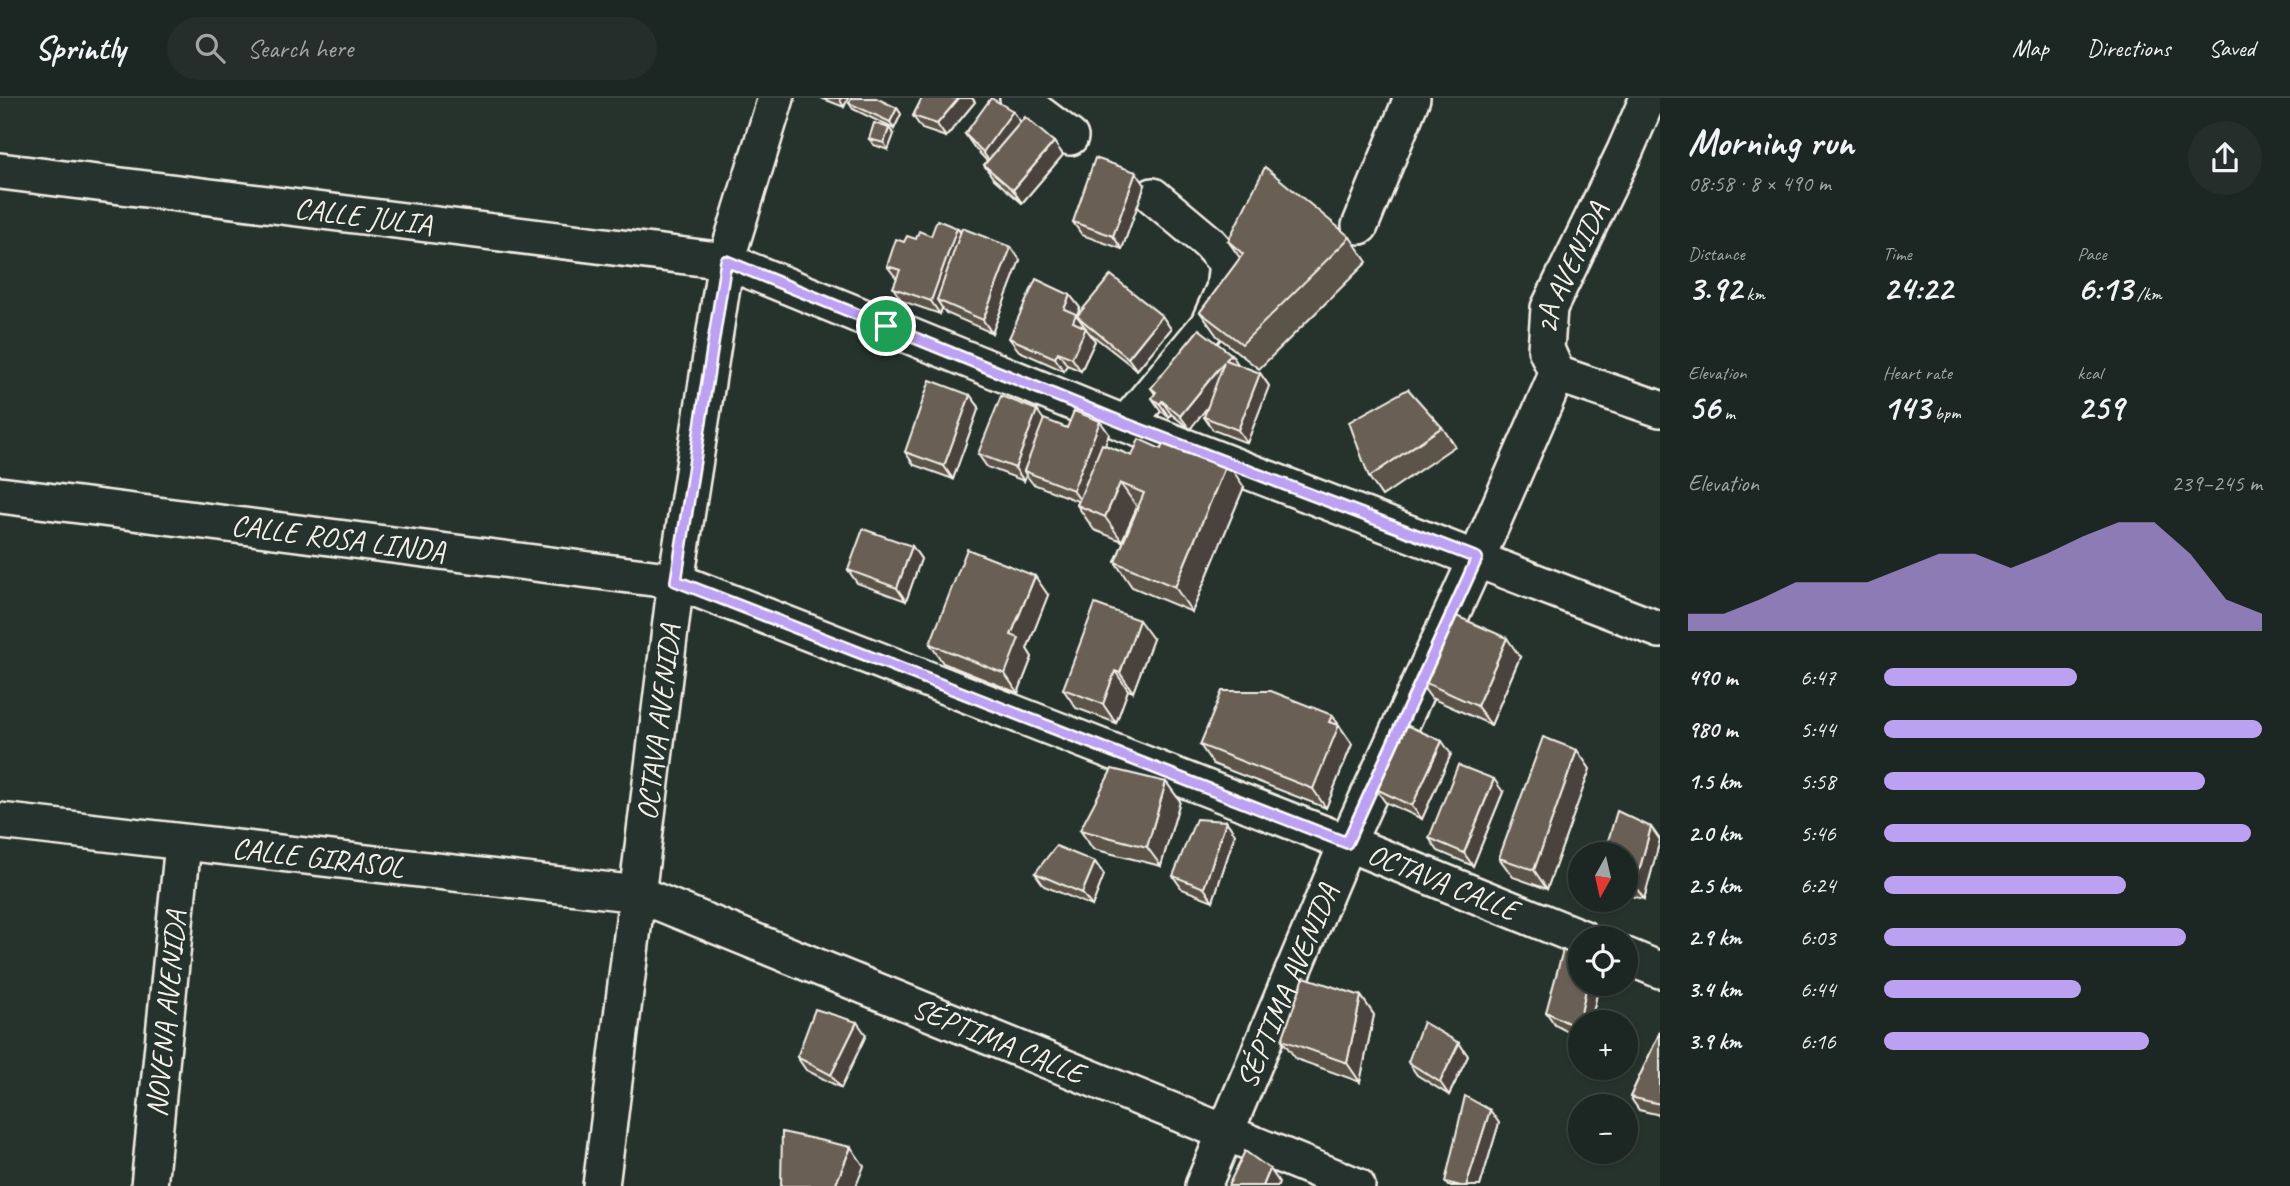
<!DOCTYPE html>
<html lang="en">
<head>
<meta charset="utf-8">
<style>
  :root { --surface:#1c2622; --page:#252e2a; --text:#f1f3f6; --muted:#a0a5a5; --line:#3a4340; --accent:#bca0f2 }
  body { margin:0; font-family:Caveat,sans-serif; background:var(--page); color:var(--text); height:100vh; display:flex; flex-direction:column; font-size:26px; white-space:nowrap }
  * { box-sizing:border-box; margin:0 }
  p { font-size:23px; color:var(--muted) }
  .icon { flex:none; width:38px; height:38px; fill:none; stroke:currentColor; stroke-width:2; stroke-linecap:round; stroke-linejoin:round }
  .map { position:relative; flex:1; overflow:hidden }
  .side { display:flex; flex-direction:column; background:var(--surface); width:630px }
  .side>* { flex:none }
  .needle { width:46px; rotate:188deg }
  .fabs { position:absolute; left:1568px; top:744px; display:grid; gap:14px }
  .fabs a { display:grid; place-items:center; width:70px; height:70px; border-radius:50%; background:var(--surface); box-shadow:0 2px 5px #0004,0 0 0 2px var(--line); font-size:35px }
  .pin { position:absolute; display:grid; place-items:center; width:60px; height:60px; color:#fff; margin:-30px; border:4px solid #fff; border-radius:50%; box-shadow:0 2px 7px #0007 }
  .round { display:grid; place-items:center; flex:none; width:74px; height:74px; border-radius:37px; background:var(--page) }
  .headline { display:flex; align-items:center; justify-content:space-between; height:119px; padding:0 28px }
  h1 { font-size:38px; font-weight:700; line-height:52px }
  .figures { display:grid; grid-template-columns:repeat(3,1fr); gap:10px; height:119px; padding:7px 28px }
  .figures div { display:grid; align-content:center }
  .figures b { font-size:35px; font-weight:700 }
  .figures small { font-size:19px; font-weight:400 }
  .figures p { font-size:19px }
  .chart { height:196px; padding:14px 28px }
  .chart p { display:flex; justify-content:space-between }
  .chart svg { width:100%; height:126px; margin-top:7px; fill:var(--accent); opacity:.7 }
  ul { padding:0 28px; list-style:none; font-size:23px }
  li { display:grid; grid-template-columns:112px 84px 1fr; align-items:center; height:52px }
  li i { height:18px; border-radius:9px; background:var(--accent) }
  header { display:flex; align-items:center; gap:42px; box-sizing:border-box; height:98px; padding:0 35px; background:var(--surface); border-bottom:2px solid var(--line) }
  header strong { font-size:33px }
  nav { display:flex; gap:38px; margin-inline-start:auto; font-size:24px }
  .search { width:490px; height:63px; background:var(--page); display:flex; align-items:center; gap:18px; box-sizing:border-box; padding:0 24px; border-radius:38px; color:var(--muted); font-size:26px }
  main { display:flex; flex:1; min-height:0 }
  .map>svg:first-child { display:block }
</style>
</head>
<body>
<header>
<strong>Sprintly</strong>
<div class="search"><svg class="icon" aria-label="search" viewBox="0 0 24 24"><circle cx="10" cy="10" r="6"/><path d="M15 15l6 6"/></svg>Search here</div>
<nav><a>Map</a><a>Directions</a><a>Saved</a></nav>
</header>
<main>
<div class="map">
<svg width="1660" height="1088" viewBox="0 0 1660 1088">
  <rect width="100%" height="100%" fill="#26332d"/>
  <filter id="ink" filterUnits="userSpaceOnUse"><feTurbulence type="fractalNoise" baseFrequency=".0143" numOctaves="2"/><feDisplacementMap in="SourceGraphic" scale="14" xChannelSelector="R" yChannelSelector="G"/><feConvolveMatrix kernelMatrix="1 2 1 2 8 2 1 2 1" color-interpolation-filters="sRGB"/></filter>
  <g filter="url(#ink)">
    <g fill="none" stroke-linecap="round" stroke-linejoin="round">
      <defs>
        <g id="minor">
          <path d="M1018 0 1070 39"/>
          <path id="s1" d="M0 73 726 163 1126 326 1660 532"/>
          <path d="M1360 128 1412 0"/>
          <path d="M1557 276 1660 311"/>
          <path d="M1126 326 1208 227 1224 191 1227 165 1208 144 1153 98"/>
          <path id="s2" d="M0 397 676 483 1347 745 1582 840"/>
          <path id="s3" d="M0 723 638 796 1357 1088"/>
          <path d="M1626 858 1660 872"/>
          <path id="s4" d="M149 1088 183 745"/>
          <path id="s5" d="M601 1088 676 483 726 163 776 0"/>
          <path id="s6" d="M1203 1088 1347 745 1477 460 1557 276 1546 251 1549 210 1625 53 1648 0"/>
        </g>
      </defs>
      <use href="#minor" stroke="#f4f1e8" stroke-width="40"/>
      <use href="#minor" stroke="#26332d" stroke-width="35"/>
    </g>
    <g fill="#5b5249" stroke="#f4f1e8" stroke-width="2">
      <path d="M821 0H848L844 9Z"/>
      <path d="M922 0H972L975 4 946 39 922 31 913 18Z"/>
      <path d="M849 5 897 10 901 16 894 31 853 11Z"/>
      <path d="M1021 23 1054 44 1063 57 1022 105 993 80 984 67 987 63 974 49 965 36Z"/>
      <path d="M894 36 888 52 874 47 869 41Z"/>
      <path d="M1145 87 1122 151 1082 137 1073 124Z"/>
      <path d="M957 130 961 134 1020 162 992 235 946 215 942 210 940 216 902 203 893 190 897 181 887 168 904 144 931 138Z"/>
      <path d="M1350 139 1367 164 1259 271 1217 238 1200 214 1240 160 1228 143Z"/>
      <path d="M1070 197 1080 210 1077 217V218H1162L1171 231 1137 272 1087 233 1095 243 1081 273 1067 267 1064 273 1019 253 1009 240Z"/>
      <path d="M1231 256 1238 267 1260 275 1269 288 1247 345 1213 332 1204 319 1208 308 1190 331 1171 316 1169 319 1161 313 1152 300 1155 296 1151 290Z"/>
      <path d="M970 297 979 309 953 381 914 367 905 354Z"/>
      <path d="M1044 322 1067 330 1109 336 1105 347 1132 358 1244 389 1192 514 1132 489 1115 464 1138 410 1137 409 1122 443 1094 432 1077 407 1078 403 1033 386 1026 377 1024 383 987 369 978 356Z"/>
      <path d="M1442 329 1455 348 1382 398 1369 379Z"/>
      <path d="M912 448 921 461 906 503 857 485 848 472Z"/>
      <path d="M1048 497 1027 551 1032 559 1018 595 943 565 930 546Z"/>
      <path d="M1153 541 1133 594 1128 592 1116 625 1076 610 1063 591Z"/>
      <path d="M1520 559 1491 627 1431 600 1417 581Z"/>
      <path d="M1332 617 1352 646 1326 710 1213 666 1200 647Z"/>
      <path d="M1451 656 1422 721 1385 704 1376 691Z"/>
      <path d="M1590 671 1547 791 1513 779 1499 760Z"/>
      <path d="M1166 684 1180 703 1161 768 1093 751 1080 732Z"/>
      <path d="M1503 694 1473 768 1438 753 1429 740Z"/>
      <path d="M1226 723 1235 736 1213 803 1182 791 1173 778Z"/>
      <path d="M1651 729 1660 742 1644 801 1626 797V756Z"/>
      <path d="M1095 764 1104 777 1092 808 1044 788 1035 775Z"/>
      <path d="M1580 886H1599L1591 924H1580V940L1555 927 1546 914Z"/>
      <path d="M1361 898 1374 917 1360 984 1296 961 1282 942Z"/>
      <path d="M1660 934V1017L1639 1012 1630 999Z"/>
      <path d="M866 937 841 990 806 972 797 959Z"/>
      <path d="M1459 945 1468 958 1449 997 1417 977 1408 964Z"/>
      <path d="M1499 1025 1480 1088H1448L1445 1084Z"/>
    </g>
    <g fill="#4a423c" stroke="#f4f1e8" stroke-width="2">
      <path d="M841 0H848L844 9 840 2Z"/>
      <path d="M959 0H972L975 4 946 39 937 26Z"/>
      <path d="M897 10 901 16 894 31 890 24Z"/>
      <path d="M1013 13 1022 26 992 67 983 54Z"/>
      <path d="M889 30 894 36 888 52 884 45Z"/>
      <path d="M1054 44 1063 57 1022 105 1013 92Z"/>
      <path d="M1136 74 1145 87 1122 151 1113 138Z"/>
      <path d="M957 130 966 143 937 202 942 210 940 216 931 203Z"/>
      <path d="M1011 149 1020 162 992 235 983 222Z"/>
      <path d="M1070 197 1080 210 1077 217 1079 221 1077 218 1095 243 1081 273 1072 260 1064 211Z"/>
      <path d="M1162 218 1171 231 1137 272 1128 260Z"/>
      <path d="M1058 254 1067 267 1064 273 1055 260Z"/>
      <path d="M1231 256 1240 269 1226 262Z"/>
      <path d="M1224 264 1233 277 1190 331 1180 318Z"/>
      <path d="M1260 275 1269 288 1247 345 1238 332Z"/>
      <path d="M970 297 979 309 953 381 944 368Z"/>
      <path d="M1162 303 1171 316 1169 319 1160 306Z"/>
      <path d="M1037 312 1046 325 1024 373 1026 377 1024 383 1015 370Z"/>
      <path d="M1100 323 1109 336 1082 405 1073 392Z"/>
      <path d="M1227 364 1244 389 1192 514 1175 489Z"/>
      <path d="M1120 385 1137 409 1122 443 1105 419Z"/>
      <path d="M912 448 921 461 906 503 897 490Z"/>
      <path d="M1035 478 1048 497 1027 551 1032 559 1018 595 1005 576 1011 537Z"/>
      <path d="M1139 522 1153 541 1133 594 1120 575Z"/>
      <path d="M1507 540 1520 559 1491 627 1477 608Z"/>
      <path d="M1115 573 1128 592 1116 625 1103 606Z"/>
      <path d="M1332 617 1352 646 1326 710 1313 691 1329 624Z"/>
      <path d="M1442 643 1451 656 1422 721 1412 708Z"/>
      <path d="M1577 652 1590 671 1547 791 1534 772Z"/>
      <path d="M1494 681 1503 694 1473 768 1464 755Z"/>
      <path d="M1166 684 1180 703 1161 768 1147 749Z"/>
      <path d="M1226 723 1235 736 1213 803 1204 790Z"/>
      <path d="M1651 729 1660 742 1644 801 1635 788Z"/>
      <path d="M1095 764 1104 777 1092 808 1082 795Z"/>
      <path d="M1587 886H1599L1591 924H1580V934L1578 930Z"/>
      <path d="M1361 898 1374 917 1360 984 1347 965Z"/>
      <path d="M857 924 866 937 841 990 831 977Z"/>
      <path d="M1459 945 1468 958 1449 997 1440 984Z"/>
      <path d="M1490 1012 1499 1025 1480 1088H1466Z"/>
      <path d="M851 1049 864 1068 856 1088H835Z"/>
      <path d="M1270 1071 1279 1084 1278 1088H1263Z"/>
    </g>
    <g fill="#6a5f55" stroke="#f4f1e8" stroke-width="2">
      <path d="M851 0H876L897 10 890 24 849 5Z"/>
      <path d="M922 0H959L937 26 913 18Z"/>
      <path d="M991 0 1013 13 983 54 965 36Z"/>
      <path d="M1025 19 1054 44 1013 92 984 67Z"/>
      <path d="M874 25 889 30 884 45 869 41Z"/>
      <path d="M1095 60 1136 74 1113 138 1073 124Z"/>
      <path d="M1265 69 1350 139 1242 246 1200 214 1243 156 1228 143Z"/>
      <path d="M937 122 957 130 931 203 893 190 900 172 887 168 896 141 904 144 907 138 916 141 919 133 931 138Z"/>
      <path d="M962 130 1011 149 983 222 937 202Z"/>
      <path d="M1111 177 1162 218 1128 260 1077 218Z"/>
      <path d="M1036 181 1070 197 1064 211 1076 216 1073 224 1086 230 1072 260 1058 254 1055 260 1009 240Z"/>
      <path d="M1199 231 1231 256 1226 262 1260 275 1238 332 1204 319 1224 264 1180 318 1162 303 1160 306 1152 300 1156 294 1151 290Z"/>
      <path d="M930 282 970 297 944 368 905 354Z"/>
      <path d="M1408 291 1442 329 1369 379 1349 324Z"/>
      <path d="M1001 298 1037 312 1015 370 978 356Z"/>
      <path d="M1074 313 1100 323 1073 392 1024 373 1044 321 1067 330Z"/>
      <path d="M1166 339 1227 364 1175 489 1115 464 1144 395 1120 385 1105 419 1077 407 1102 346 1132 358 1139 341 1161 351Z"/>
      <path d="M863 431 912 448 897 490 848 472Z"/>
      <path d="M967 451 1035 478 1011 537 1019 540 1005 576 930 546Z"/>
      <path d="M1095 506 1139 522 1120 575 1115 573 1103 606 1063 591Z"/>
      <path d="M1447 514 1507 540 1477 608 1417 581Z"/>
      <path d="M1222 593H1271L1332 617 1329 624 1339 627 1313 691 1200 647Z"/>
      <path d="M1406 627 1442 643 1412 708 1376 691Z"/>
      <path d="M1543 639 1577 652 1534 772 1499 760Z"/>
      <path d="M1458 667 1494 681 1464 755 1429 740Z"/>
      <path d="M1112 671 1166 684 1147 749 1080 732Z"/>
      <path d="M1617 713 1651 729 1635 788 1626 786V756H1604Z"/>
      <path d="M1196 721 1226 723 1204 790 1173 778Z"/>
      <path d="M1056 748 1095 764 1082 795 1035 775Z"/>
      <path d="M1563 852 1580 864V886H1587L1578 930 1546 914Z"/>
      <path d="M1304 879 1361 898 1347 965 1282 942Z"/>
      <path d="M815 911 857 924 831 977 797 959Z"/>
      <path d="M1423 924 1459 945 1440 984 1408 964Z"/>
      <path d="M1660 934V1006L1630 999Z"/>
      <path d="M1465 998 1490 1012 1466 1088H1461L1445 1084Z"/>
      <path d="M782 1034 851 1049 835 1088H781Z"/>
      <path d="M1245 1053 1270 1071 1263 1088H1228Z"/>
    </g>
  </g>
  <g fill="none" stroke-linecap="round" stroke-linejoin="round" filter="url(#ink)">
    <defs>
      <path id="route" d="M726 163 1126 326 1477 460 1347 745 676 483Z"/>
    </defs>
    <use href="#route" stroke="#fff" stroke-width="14"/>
    <use href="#route" stroke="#bca0f2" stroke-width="9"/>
  </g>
  <g text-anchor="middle" stroke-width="6" stroke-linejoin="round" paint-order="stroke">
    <g font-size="30" fill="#f4f1e8" stroke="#26332d">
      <text dy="10" stroke="none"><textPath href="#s1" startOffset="366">CALLE JULIA</textPath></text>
      <text dy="10" stroke="none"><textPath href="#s6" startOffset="999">2A AVENIDA</textPath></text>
      <text dy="10" stroke="none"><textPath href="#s2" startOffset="341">CALLE ROSA LINDA</textPath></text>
      <text dy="10" stroke="none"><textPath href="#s5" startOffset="467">OCTAVA AVENIDA</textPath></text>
      <text dy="10" stroke="none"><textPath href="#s3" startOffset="320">CALLE GIRASOL</textPath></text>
      <text dy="10" stroke="none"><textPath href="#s2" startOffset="1505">OCTAVA CALLE</textPath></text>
      <text dy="10" stroke="none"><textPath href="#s6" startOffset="217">SÉPTIMA AVENIDA</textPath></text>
      <text dy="10" stroke="none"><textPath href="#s4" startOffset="173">NOVENA AVENIDA</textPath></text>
      <text dy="10" stroke="none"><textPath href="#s3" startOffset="1031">SÉPTIMA CALLE</textPath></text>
    </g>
  </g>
</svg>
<div class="fabs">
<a><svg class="needle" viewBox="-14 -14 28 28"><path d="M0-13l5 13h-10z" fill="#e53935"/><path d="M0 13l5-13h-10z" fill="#a0a5a5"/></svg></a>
<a><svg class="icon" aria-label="locate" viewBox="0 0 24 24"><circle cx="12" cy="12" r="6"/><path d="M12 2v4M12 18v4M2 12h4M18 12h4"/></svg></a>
<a>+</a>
<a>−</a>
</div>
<div class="pin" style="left:886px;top:228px;background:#1e9e55"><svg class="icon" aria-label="arrive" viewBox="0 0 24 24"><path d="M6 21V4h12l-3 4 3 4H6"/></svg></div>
</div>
<section class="side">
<div class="headline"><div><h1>Morning run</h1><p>08:58 · 8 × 490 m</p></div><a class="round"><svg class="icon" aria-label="share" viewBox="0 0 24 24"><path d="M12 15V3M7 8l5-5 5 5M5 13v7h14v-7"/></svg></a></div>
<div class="figures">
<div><p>Distance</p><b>3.92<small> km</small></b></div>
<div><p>Time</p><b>24:22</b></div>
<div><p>Pace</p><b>6:13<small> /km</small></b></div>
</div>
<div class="figures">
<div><p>Elevation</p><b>56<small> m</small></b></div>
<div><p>Heart rate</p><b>143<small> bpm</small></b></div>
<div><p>kcal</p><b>259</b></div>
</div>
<div class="chart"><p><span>Elevation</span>239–245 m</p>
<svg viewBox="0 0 160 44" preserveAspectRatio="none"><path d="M0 44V38L10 38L20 33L30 27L40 27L50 27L60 22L70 17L80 17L90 22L100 17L110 11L120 6L130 6L140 17L150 33L160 38V44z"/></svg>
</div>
<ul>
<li><b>490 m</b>6:47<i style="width:51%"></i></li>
<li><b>980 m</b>5:44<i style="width:100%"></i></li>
<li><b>1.5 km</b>5:58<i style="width:85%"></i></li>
<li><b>2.0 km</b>5:46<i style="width:97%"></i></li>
<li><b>2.5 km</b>6:24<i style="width:64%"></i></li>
<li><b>2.9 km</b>6:03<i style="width:80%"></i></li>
<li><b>3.4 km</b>6:44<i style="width:52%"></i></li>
<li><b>3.9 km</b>6:16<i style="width:70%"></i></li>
</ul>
</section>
</main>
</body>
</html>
